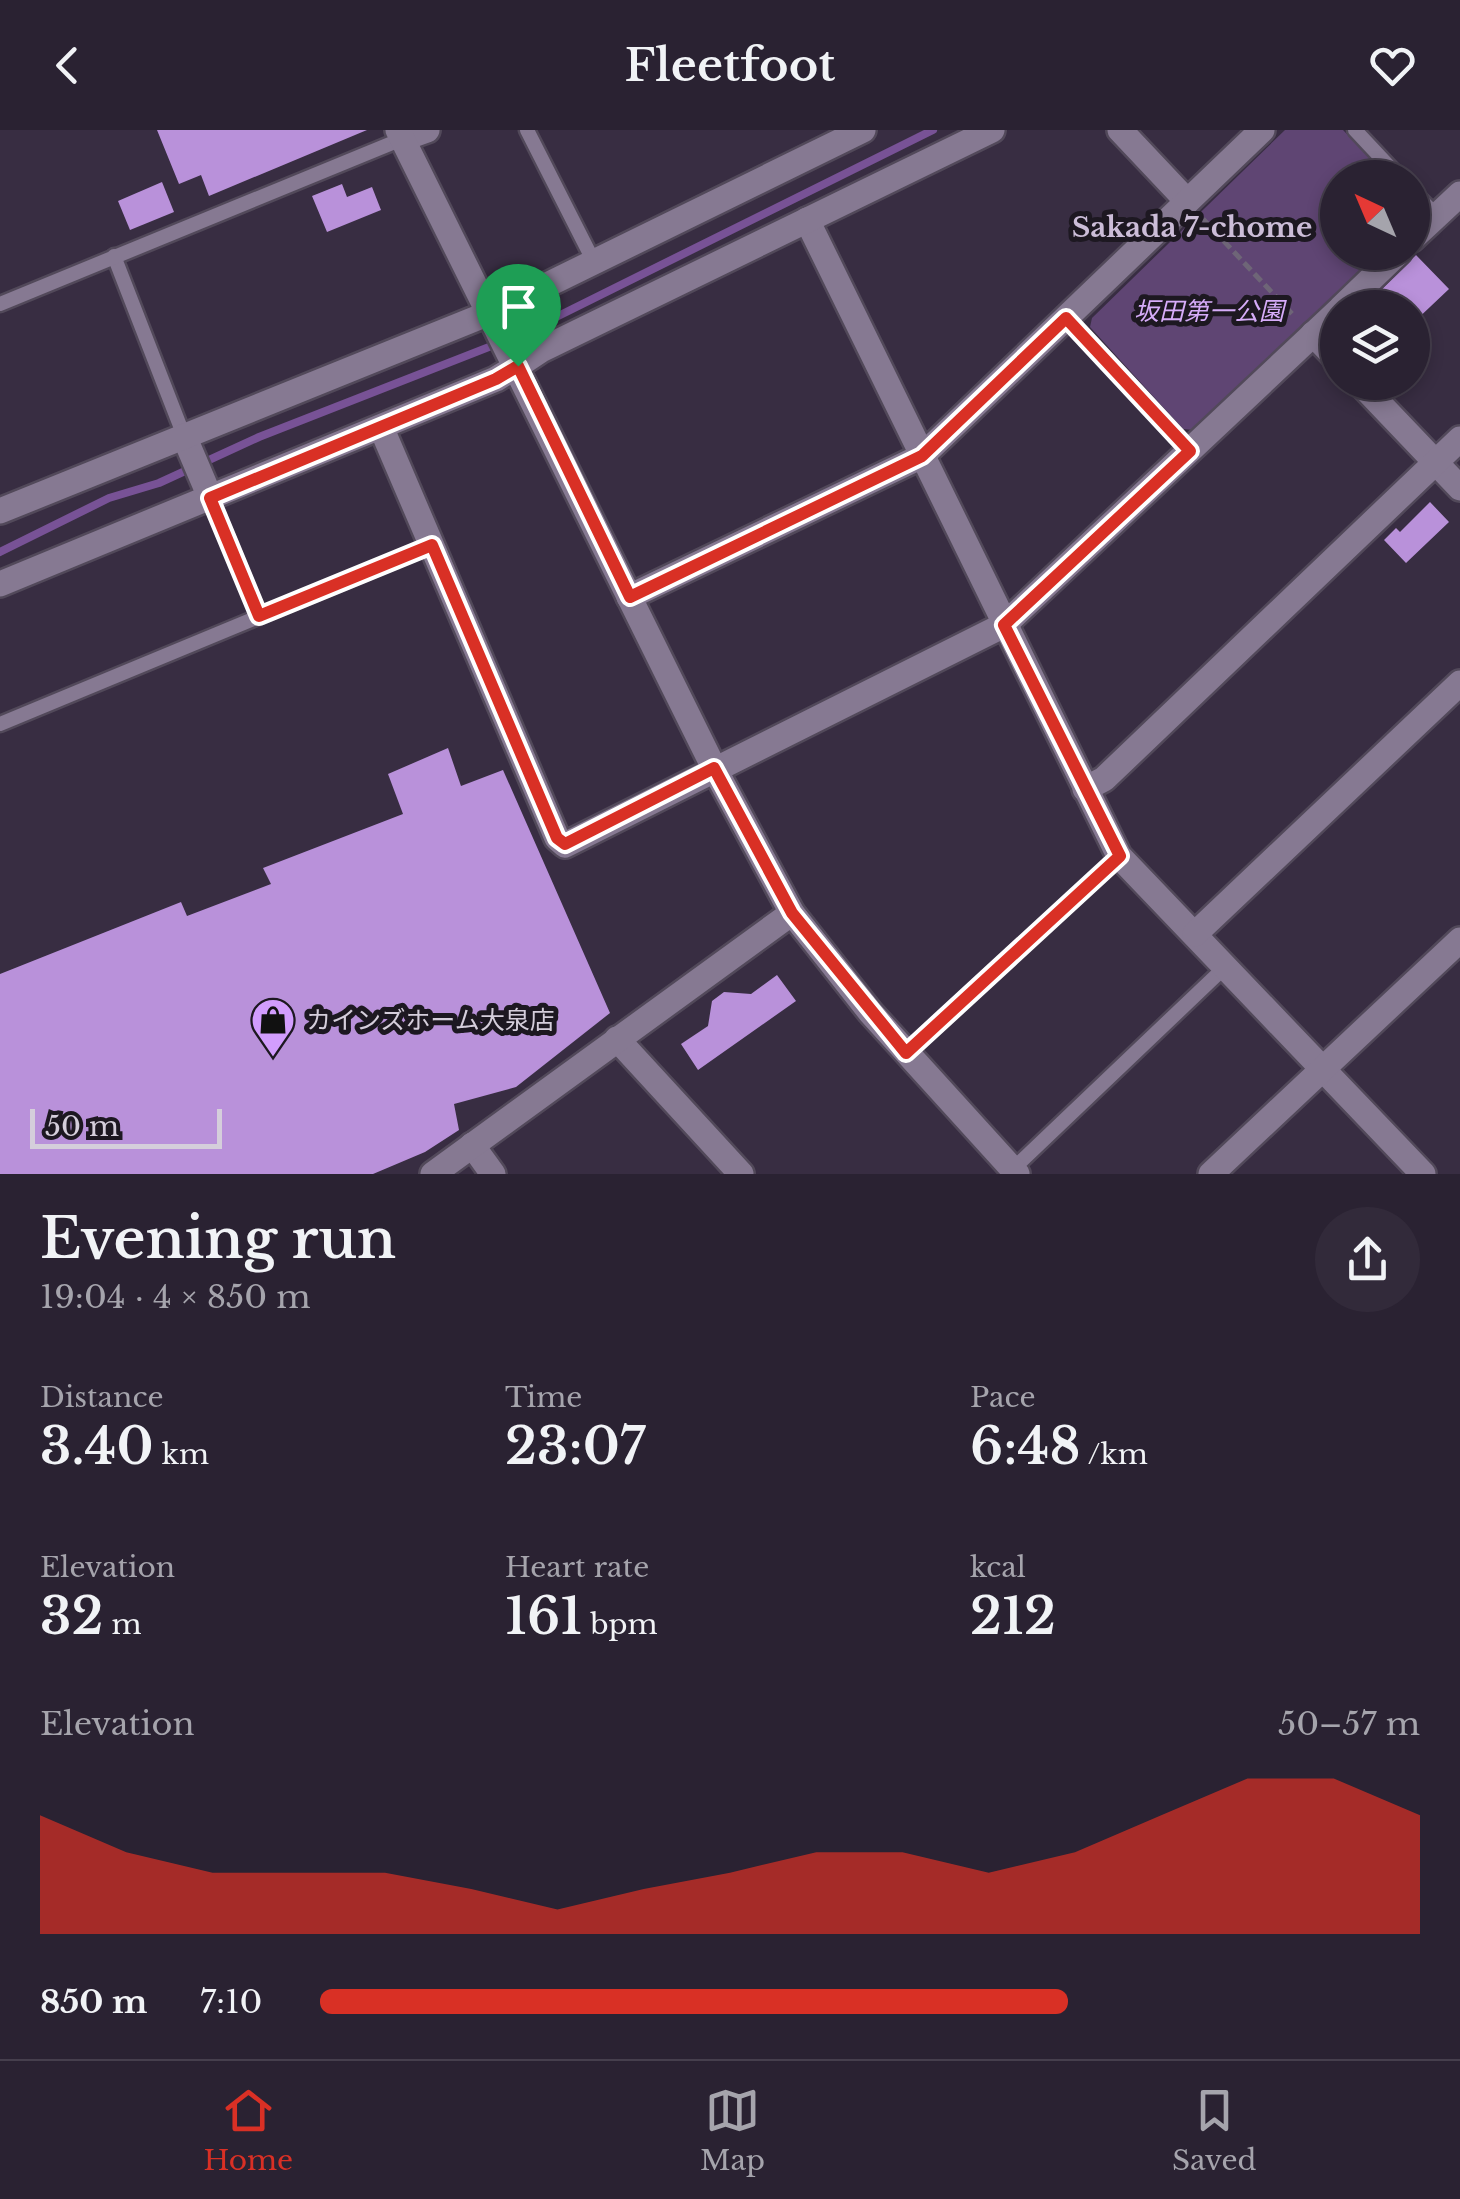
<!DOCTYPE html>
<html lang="en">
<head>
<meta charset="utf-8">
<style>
  :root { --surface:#2a2232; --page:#322a3a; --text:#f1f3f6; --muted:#a5a4ac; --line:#463f4d; --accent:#d93025 }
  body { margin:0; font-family:"Libre Baskerville","Noto Sans JP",serif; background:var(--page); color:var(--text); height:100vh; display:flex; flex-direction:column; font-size:38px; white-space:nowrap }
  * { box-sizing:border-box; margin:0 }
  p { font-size:32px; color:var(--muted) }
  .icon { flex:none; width:55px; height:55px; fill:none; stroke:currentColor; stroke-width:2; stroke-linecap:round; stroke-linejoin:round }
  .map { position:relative; height:1044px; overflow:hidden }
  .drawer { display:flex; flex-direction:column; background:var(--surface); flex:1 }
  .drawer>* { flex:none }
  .needle { width:65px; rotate:316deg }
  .tools { position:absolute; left:1320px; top:30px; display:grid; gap:20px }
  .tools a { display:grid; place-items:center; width:110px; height:110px; border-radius:50%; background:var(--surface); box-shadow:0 5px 15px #0003,0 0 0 2px var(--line); font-size:50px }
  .scale { position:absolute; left:30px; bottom:25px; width:192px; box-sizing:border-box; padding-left:10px; border:5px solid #d5cedb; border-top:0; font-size:28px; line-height:35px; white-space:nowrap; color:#d5cedb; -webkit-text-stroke:8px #1d1821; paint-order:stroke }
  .pin { position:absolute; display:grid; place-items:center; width:85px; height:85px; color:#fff; margin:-102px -42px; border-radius:50% 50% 50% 0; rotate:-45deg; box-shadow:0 0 10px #0007 }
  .pin .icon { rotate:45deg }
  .round { display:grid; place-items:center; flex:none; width:105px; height:105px; border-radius:52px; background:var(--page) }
  .headline { display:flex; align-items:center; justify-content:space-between; height:170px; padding:0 40px }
  h1 { font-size:55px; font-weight:600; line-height:75px }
  .metrics { display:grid; grid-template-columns:repeat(3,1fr); gap:15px; height:170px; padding:10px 40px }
  .metrics div { display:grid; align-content:center }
  .metrics b { font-size:50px; font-weight:600 }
  .metrics small { font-size:28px; font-weight:400 }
  .metrics p { font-size:28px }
  .chart { height:280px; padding:20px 40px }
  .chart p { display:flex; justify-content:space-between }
  .chart svg { width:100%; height:180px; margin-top:10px; fill:var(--accent); opacity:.7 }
  ul { padding:0 40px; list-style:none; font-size:32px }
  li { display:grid; grid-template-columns:160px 120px 1fr; align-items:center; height:75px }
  li i { height:25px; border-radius:12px; background:var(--accent) }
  header { display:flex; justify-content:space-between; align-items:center; height:130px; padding:0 40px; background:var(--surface); font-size:45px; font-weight:600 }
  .tabs { display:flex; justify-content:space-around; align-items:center; height:140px; border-top:2px solid var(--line); background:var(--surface); font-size:28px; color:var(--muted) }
  .tabs a { display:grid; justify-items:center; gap:5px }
  .tabs .on { color:var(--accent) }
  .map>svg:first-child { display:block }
</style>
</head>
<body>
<header><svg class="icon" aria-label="back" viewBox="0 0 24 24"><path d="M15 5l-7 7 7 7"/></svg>Fleetfoot<svg class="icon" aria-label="heart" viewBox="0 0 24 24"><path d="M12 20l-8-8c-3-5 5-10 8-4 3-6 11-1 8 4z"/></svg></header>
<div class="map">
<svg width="1460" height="1044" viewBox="0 0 1460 1044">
  <rect width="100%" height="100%" fill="#382d42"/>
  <path fill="#5f4573" d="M1285 0H1343L1389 47 1338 48V122L1383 123 1194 300 1183 299 1090 197 1092 188Z"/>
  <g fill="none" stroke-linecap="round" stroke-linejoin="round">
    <path stroke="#785296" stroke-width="8" d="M0 422 109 368 159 353 259 307 522 204 933 0"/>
  </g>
  <g fill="#b991da">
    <path d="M157 0H367L209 66 201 45 179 54Z"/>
    <path d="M162 52 174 82 130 100 118 71Z"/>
    <path d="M342 54 347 67 372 57 381 80 327 102 312 66Z"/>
    <path d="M1416 125 1449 159 1412 194V178H1363Z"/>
    <path d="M1430 372 1449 392 1406 433 1384 410 1396 398 1400 402Z"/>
    <path d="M448 618 461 656 503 640 610 883 516 957 454 974 459 1000 425 1022 373 1044H0V844L181 772 187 786 271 754 263 738 403 684 388 644Z"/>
    <path d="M777 845 796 871 698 940 681 914 708 896 712 871 724 862 751 864Z"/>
  </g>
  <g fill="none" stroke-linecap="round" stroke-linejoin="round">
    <defs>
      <g id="service">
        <path d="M527 0 594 132"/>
        <path d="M1355 0 1400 48"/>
        <path d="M1412 61 1437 86"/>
        <path d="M114 126 184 306"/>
        <path d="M0 174 402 9"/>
        <path d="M1067 189 1191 321"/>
        <path d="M210 367 259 486"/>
        <path d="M0 594 432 415"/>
        <path d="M906 923 1119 726"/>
        <path d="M1013 1039 1224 838"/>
      </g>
      <g id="minor">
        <path d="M1120 0 1187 71"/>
        <path d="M402 9 427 0"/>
        <path d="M807 90 1119 726 1423 1044"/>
        <path d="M1412 109 1460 64"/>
        <path d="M1341 178 1399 122"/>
        <path d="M1313 204 1338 230"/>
        <path d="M517 236 541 220 992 0"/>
        <path d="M1359 252 1460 358"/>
        <path d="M381 297 557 708 565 715 1004 495 1338 181"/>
        <path d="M184 306 210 367"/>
        <path d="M0 381 492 182 863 0"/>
        <path d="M629 467 922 326 1262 0"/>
        <path d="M1085 659 1104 649 1460 309"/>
        <path d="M1195 804 1460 553"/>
        <path d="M617 909 741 1044"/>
        <path d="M472 1015 493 1044"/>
        <path d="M433 1044 792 783"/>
      </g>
      <g id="tertiary">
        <path d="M398 0 714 638 792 783 870 882 1017 1044"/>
        <path d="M0 454 496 249 517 236"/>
        <path d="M1211 1044 1460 810"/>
      </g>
    </defs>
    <use href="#service" stroke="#52495a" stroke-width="19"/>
    <use href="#minor" stroke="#52495a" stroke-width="30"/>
    <use href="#tertiary" stroke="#52495a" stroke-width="30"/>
    <path stroke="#6e6577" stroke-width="5" stroke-dasharray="10 5" stroke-linecap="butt" d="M1203 89 1295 187"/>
    <use href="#service" stroke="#867992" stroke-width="14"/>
    <use href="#minor" stroke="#867992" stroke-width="25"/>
    <use href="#tertiary" stroke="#867992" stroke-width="25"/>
  </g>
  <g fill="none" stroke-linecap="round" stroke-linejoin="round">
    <defs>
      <path id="route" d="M1066 188 1190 321 1004 495 1120 726 906 923 792 783 714 638 565 714 557 708 432 415 259 486 210 368 496 249 518 236 630 467 922 326Z"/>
    </defs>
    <use href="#route" stroke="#fff" stroke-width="20"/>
    <use href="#route" stroke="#d93025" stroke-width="12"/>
  </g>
  <defs>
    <symbol id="shop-pin" viewBox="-11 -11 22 30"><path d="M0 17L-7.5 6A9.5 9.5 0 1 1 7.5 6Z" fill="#d29dfd" stroke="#1d1821"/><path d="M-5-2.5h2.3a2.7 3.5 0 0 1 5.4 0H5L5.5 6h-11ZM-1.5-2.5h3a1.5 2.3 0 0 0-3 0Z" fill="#111"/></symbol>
  </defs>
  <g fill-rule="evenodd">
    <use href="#shop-pin" x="248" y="865" width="50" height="68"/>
  </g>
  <g text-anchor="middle" stroke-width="10" stroke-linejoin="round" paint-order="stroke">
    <g font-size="25" font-style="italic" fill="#d6acf9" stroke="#1d1821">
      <text x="1209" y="190">坂田第一公園</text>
    </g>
    <g font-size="25" fill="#d5cedb" stroke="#1d1821" text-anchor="start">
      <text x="306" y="899">カインズホーム大泉店</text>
    </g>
    <g font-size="28" font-weight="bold" fill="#ccbdd8" stroke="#1d1821">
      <text x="1192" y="107">Sakada 7-chome</text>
    </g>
  </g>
</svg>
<div class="tools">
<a><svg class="needle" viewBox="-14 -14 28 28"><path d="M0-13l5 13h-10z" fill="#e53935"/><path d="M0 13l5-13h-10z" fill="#a5a4ac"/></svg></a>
<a><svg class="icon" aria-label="layers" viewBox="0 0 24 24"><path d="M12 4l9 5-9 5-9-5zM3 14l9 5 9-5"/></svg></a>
</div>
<div class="scale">50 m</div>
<div class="pin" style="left:518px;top:236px;background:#1e9e55"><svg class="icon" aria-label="arrive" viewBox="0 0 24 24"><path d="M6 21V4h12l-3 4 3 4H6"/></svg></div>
</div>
<section class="drawer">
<div class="headline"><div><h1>Evening run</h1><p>19:04 · 4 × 850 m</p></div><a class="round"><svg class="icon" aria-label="share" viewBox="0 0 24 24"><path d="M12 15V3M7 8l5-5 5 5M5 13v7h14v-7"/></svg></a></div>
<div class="metrics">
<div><p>Distance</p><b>3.40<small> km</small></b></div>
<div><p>Time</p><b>23:07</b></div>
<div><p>Pace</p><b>6:48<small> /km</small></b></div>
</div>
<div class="metrics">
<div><p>Elevation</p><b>32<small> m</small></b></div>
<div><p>Heart rate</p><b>161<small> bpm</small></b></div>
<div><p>kcal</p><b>212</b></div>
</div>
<div class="chart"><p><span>Elevation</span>50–57 m</p>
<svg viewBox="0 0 160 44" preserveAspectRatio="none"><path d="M0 44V15L10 24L20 29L30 29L40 29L50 33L60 38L70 33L80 29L90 24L100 24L110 29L120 24L130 15L140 6L150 6L160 15V44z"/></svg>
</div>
<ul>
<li><b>850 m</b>7:10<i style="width:68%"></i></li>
</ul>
</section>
<nav class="tabs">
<a class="on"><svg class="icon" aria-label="home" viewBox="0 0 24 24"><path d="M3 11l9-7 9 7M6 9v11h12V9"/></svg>Home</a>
<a><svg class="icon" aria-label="map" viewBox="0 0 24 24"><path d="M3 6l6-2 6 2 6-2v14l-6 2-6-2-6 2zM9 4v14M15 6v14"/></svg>Map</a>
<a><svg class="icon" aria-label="saved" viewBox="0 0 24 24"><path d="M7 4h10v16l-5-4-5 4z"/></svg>Saved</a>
</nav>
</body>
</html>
